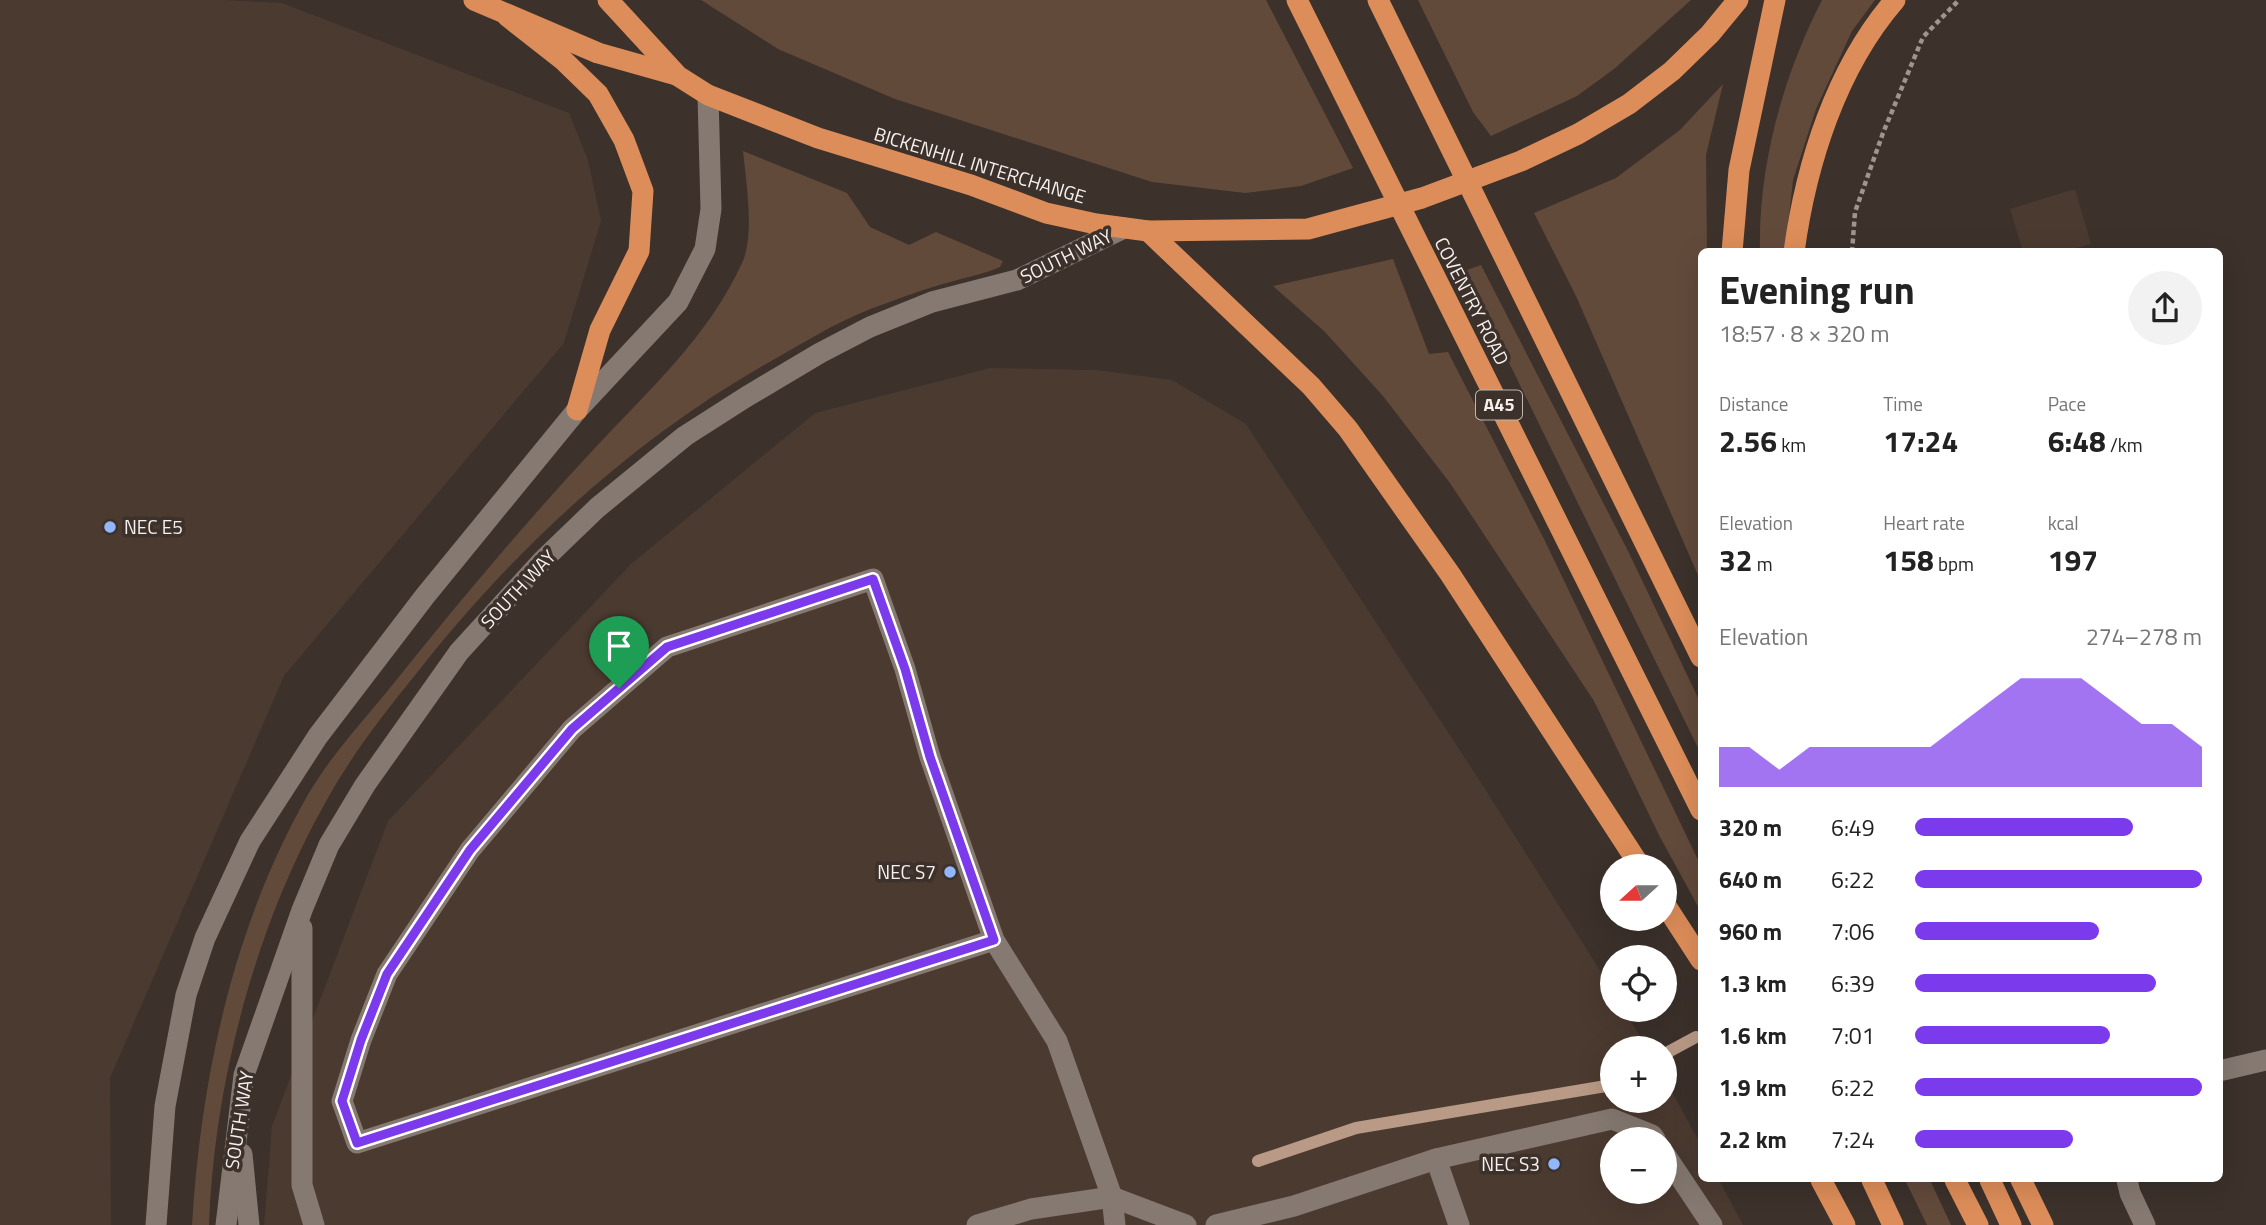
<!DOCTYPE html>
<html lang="en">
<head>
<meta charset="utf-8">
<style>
  :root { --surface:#fff; --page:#f2f2f2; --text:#222; --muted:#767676; --accent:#7c3aed }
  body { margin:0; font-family:"Titillium Web",sans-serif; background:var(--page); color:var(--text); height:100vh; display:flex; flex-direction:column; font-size:26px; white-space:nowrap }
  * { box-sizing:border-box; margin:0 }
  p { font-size:23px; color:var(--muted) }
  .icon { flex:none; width:38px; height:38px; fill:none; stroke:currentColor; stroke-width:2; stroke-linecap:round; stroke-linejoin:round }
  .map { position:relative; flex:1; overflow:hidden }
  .drawer { position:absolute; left:1698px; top:248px; width:525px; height:934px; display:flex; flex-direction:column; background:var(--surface); border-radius:10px; box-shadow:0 7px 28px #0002 }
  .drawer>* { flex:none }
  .needle { width:46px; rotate:249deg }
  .controls { position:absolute; left:1600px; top:854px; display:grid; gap:14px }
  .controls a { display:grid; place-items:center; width:77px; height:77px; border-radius:50%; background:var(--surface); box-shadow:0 7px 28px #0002; font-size:35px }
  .pin { position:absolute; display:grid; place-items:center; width:60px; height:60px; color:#fff; margin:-72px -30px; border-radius:50% 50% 50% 0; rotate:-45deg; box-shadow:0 0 7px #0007 }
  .pin .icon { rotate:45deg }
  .round { display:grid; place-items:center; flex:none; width:74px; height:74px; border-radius:37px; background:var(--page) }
  .headline { display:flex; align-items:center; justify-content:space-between; height:119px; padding:0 21px }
  h1 { font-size:38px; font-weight:700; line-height:52px }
  .figures { display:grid; grid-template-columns:repeat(3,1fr); gap:10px; height:119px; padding:7px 21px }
  .figures div { display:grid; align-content:center }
  .figures b { font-size:30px; font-weight:700 }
  .figures small { font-size:19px; font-weight:400 }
  .figures p { font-size:19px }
  .chart { height:196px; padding:14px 21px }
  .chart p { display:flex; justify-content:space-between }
  .chart svg { width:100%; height:126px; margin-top:7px; fill:var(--accent); opacity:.7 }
  ul { padding:0 21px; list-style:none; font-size:23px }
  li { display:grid; grid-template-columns:112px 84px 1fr; align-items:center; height:52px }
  li i { height:18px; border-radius:9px; background:var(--accent) }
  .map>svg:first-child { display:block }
</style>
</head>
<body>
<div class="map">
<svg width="2266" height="1225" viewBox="0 0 2266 1225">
  <rect width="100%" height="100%" fill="#3c312b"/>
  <g fill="#4b3a30" fill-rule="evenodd">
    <path d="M0 0H225L282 3 569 113 588 160 601 221 564 343 284 676 110 1078 111 1225H0Z"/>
    <path d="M2075 189 2091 244 2063 252H2023L2010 209Z"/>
    <path d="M990 368 1097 370 1172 380 1246 424 1478 778 1612 989V1010H1624L1647 1048H1612V1101H1664V1077L1701 1145V1180H1719L1743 1225H264L272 1126 388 821 631 564 815 413ZM1612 1139H1664V1192H1612Z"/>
  </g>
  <g fill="#624a3b">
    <path d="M701 0H1266L1353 168 1301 186 1245 193 1152 182 895 99 778 49Z"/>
    <path d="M1418 0H1691L1614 69 1577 96 1491 136 1473 112Z"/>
    <path d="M1822 0H1875L1852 31 1816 109 1793 180 1785 252H1760C1758 166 1783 76 1822 0Z"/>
    <path d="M1723 84 1706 155 1707 252H1701V582L1576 296 1534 213 1616 178 1680 130Z"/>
    <path d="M743 151 847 193 870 227 909 245 936 232 1003 261 1000 267C982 275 962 278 943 284 918 291 892 301 868 310 835 323 803 343 773 360 634 438 514 549 416 674 382 716 350 757 324 805 255 928 214 1084 209 1225H192C201 1077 233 928 306 798 330 756 364 720 394 683 458 603 524 524 594 449 648 391 709 336 742 263 755 236 746 181 743 151Z"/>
    <path d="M1393 259 1429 354 1448 352 1544 539 1701 866V912L1659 835 1594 701 1450 483 1383 396 1325 332 1273 286Z"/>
    <path d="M1481 265 1629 553 1701 704V754L1464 271Z"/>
    <path d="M1905 1180H1930L1951 1225H1927Z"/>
  </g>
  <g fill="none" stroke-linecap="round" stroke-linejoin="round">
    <g stroke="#b99a86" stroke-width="12">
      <path d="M1664 1058 1670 1051 1696 1037"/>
      <path d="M1258 1161 1356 1128 1612 1085"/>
    </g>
    <path stroke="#9e9590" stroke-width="4.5" stroke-dasharray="5 3.5" stroke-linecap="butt" d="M1852 252 1855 212 1883 133 1923 37 1959 0"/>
    <g stroke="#857971" stroke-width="21">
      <path d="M302 928V1185L314 1225"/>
      <path d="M994 940 357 1143 342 1101 361 1040 387 974 470 850 572 729 667 647 873 579 905 669 930 757 994 940 1057 1041 1112 1197 1115 1225"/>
      <path d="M2219 1071 2266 1060"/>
      <path d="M1664 1153 1712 1225"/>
      <path d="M242 1154 249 1225"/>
      <path d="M1436 1159 1459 1225"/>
      <path d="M2127 1180 2130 1193 2145 1225"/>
      <path d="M156 1225 165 1106 186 995 205 938 250 841 318 736 425 596 577 410 678 302 705 249 711 209 708 95"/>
      <path d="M226 1225 244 1075 302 910 329 845 365 785 459 652 542 561 597 508 685 436 746 397 820 353 870 327 932 302 1017 280 1124 228"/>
      <path d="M977 1225 1031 1209 1112 1197 1186 1225"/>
      <path d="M1216 1225 1294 1206 1436 1159 1612 1119 1652 1135 1655 1139"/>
    </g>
    <g stroke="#dd8d59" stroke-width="21">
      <path d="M474 0 598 53 676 75"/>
      <path d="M608 0 678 76 708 95 818 138 971 185 1046 213 1096 224 1148 231 1308 229 1422 198 1521 161 1578 134 1629 104 1672 71 1710 34 1738 0"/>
      <path d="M1297 0 1701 810"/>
      <path d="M1378 0 1701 657"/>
      <path d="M507 16 563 60 598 94 624 140 643 191 639 251 600 330 577 410"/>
      <path d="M1148 231 1311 386 1348 429 1450 574 1640 866"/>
      <path d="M1732 252 1739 170 1775 0"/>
      <path d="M1794 252C1806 164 1836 68 1895 0"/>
      <path d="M1664 903 1701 960"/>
      <path d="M1821 1180 1845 1225"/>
      <path d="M1872 1180 1893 1225"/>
      <path d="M1955 1180 1978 1225"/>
      <path d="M1990 1180 2011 1225"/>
      <path d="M2021 1180 2043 1225"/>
    </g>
  </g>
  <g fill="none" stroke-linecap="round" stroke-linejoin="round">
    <defs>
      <path id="route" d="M873 579 905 669 930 757 994 940 357 1143 342 1101 361 1040 387 974 470 850 572 729 667 647Z"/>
    </defs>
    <use href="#route" stroke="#fff" stroke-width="14"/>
    <use href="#route" stroke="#7c3aed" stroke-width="9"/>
  </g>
  <g fill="#93b7fd" stroke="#3c312b" stroke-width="2.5">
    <circle cx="110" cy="527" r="7"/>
    <circle cx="950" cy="872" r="7"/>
    <circle cx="1554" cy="1164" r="7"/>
  </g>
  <g text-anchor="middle" stroke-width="7" stroke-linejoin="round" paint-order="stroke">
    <rect fill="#3c312b" stroke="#bfb7b2" stroke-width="2" x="1476" y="390.5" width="46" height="29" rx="5"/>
    <g font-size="18" font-weight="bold" fill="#f7f0ec">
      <text x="1499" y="411">A45</text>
    </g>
    <g font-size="19" fill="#f7f0ec" stroke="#3c312b">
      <text transform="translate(980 165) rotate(17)" y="7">BICKENHILL INTERCHANGE</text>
      <text transform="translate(1066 256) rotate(-26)" y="7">SOUTH WAY</text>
      <text transform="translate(1472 301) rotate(63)" y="7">COVENTRY ROAD</text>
      <text transform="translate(518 589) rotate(-47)" y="7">SOUTH WAY</text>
      <text transform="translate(239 1120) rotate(-81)" y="7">SOUTH WAY</text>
    </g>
    <g font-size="19" fill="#f7f0ec" stroke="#3c312b" text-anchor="end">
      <text x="124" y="534" text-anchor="start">NEC E5</text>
      <text x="936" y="879">NEC S7</text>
      <text x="1540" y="1171">NEC S3</text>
    </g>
  </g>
</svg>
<div class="controls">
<a><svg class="needle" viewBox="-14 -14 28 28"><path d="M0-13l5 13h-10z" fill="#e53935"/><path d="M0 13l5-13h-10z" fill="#767676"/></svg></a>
<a><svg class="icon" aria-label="locate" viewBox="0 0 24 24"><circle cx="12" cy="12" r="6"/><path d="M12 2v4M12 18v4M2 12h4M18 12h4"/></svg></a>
<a>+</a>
<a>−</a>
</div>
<div class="pin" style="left:619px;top:688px;background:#1e9e55"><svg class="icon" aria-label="arrive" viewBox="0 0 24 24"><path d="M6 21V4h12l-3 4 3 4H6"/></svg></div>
<section class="drawer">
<div class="headline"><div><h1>Evening run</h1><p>18:57 · 8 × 320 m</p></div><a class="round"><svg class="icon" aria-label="share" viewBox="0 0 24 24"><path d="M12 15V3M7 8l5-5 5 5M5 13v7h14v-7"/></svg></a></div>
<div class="figures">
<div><p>Distance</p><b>2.56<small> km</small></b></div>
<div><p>Time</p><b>17:24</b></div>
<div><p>Pace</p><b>6:48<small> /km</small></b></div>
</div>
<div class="figures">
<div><p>Elevation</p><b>32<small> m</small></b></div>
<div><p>Heart rate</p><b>158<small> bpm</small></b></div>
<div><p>kcal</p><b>197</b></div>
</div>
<div class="chart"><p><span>Elevation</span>274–278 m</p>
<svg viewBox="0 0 160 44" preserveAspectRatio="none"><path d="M0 44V30L10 30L20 38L30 30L40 30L50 30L60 30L70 30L80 22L90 14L100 6L110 6L120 6L130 14L140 22L150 22L160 30V44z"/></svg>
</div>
<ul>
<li><b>320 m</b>6:49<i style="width:76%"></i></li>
<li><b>640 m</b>6:22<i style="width:100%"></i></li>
<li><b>960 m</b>7:06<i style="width:64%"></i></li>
<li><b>1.3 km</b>6:39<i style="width:84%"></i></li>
<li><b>1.6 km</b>7:01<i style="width:68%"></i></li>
<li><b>1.9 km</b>6:22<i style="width:100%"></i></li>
<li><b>2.2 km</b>7:24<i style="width:55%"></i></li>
</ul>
</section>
</div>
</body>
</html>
